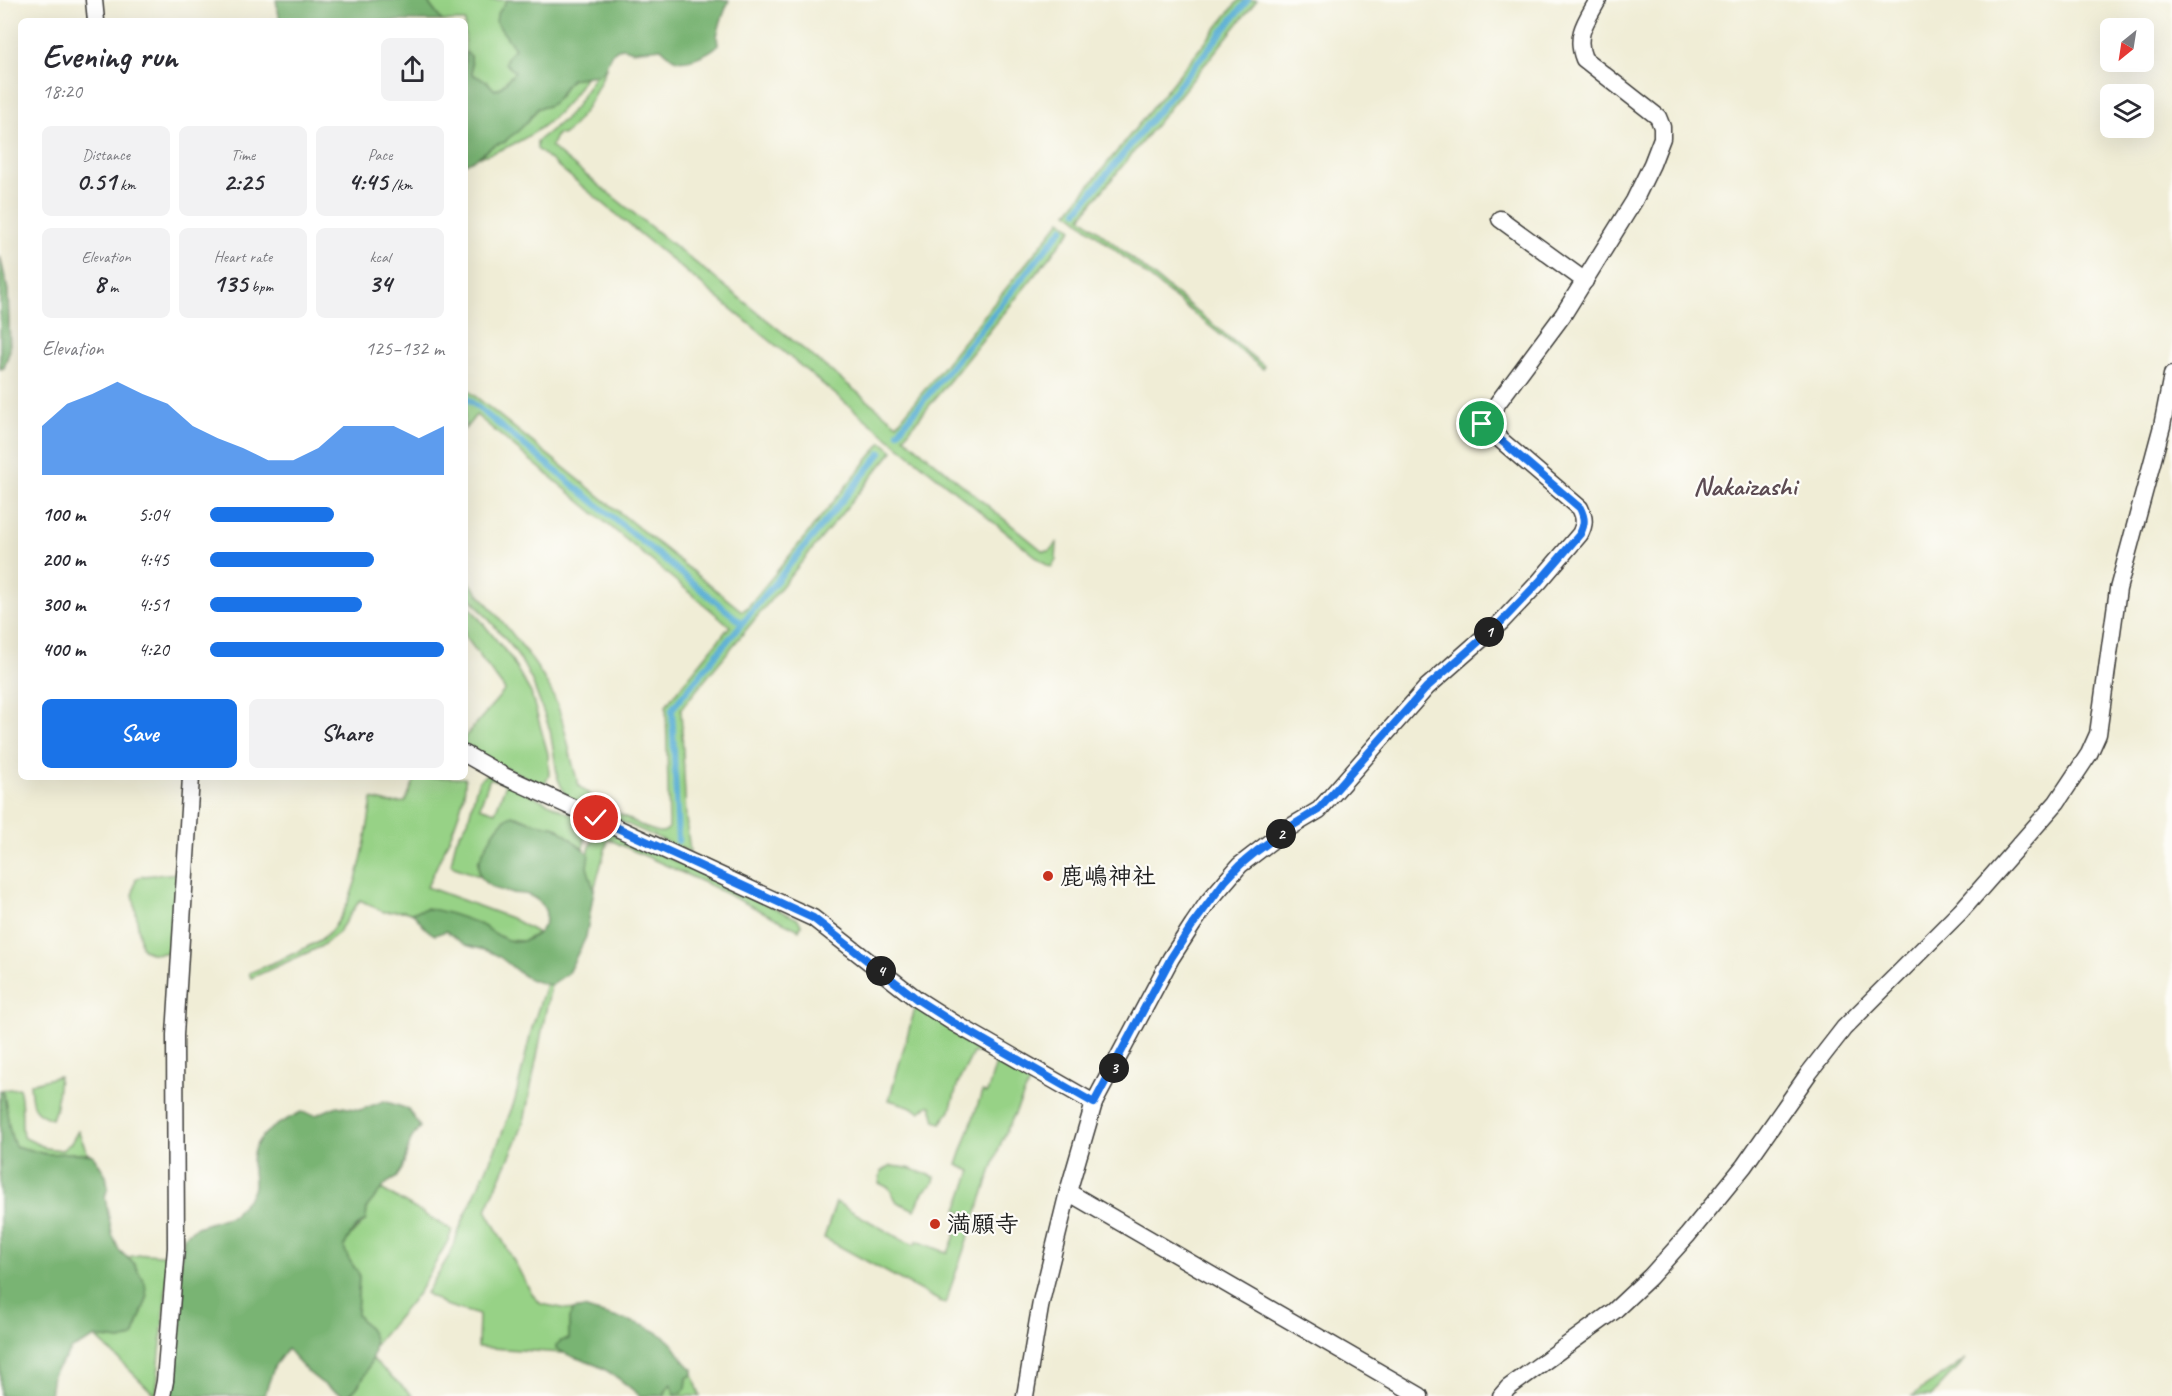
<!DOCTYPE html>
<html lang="en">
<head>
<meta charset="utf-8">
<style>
  :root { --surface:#fff; --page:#f2f2f3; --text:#2b2b33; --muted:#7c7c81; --accent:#1a73e8 }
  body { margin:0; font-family:Caveat,"Klee One",sans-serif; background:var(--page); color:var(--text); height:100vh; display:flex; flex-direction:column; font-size:22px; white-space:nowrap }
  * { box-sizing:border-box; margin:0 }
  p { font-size:20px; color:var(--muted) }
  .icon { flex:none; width:33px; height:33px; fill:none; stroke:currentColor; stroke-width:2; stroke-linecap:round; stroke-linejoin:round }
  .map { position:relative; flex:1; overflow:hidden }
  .sheet { position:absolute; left:18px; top:18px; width:450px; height:762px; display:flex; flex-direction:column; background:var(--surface); border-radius:9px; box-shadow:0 6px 24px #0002 }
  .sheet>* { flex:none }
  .needle { width:39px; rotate:210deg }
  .tools { position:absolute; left:2100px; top:18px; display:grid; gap:12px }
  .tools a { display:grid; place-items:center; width:54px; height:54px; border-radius:9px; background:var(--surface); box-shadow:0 6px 24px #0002; font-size:30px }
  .pin { position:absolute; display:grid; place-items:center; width:51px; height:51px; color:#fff; margin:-26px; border:3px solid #fff; border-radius:50%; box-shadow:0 2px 6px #0007 }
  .km { position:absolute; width:30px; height:30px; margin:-15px; border-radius:50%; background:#222; color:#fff; font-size:16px; line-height:30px; text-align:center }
  .round { display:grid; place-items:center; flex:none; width:63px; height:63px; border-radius:9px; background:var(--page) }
  .summary { display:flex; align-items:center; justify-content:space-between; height:102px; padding:0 24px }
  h1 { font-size:33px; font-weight:600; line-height:45px }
  .figures { display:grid; grid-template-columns:repeat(3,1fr); gap:9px; height:102px; padding:6px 24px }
  .figures div { display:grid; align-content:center; border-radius:9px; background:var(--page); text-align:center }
  .figures b { font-size:26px; font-weight:600 }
  .figures small { font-size:16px; font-weight:400 }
  .figures p { font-size:16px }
  .chart { height:168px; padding:12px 24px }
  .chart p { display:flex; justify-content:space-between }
  .chart svg { width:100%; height:108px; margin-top:6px; fill:var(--accent); opacity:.7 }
  .action { display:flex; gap:12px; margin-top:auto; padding:12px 24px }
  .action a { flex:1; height:69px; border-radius:9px; background:var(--accent); color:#fff; font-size:24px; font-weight:600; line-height:69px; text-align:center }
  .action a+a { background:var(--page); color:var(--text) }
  ul { padding:0 24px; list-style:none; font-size:20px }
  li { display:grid; grid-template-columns:96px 72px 1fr; align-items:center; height:45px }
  li i { height:15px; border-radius:8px; background:var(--accent) }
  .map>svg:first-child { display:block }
</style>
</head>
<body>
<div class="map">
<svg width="2172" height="1396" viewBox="0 0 2172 1396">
  <rect width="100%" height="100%" fill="#fdfcf7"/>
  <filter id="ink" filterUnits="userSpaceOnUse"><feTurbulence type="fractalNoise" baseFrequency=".0167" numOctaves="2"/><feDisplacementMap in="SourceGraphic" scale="12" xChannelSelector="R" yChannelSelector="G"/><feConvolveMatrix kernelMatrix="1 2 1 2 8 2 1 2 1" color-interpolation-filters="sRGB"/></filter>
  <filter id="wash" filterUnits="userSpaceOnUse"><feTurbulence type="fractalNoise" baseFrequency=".008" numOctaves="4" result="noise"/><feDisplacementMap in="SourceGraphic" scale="24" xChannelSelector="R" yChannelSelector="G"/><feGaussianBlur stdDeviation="1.35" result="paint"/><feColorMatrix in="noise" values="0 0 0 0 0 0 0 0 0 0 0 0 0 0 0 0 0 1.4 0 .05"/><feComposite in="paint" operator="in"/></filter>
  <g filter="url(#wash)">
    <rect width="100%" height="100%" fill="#f0edd6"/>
    <g fill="#97d286" stroke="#5a7751" stroke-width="1.5" fill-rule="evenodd">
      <path d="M426 0H508L500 28 508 36 515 49 508 56 506 63 515 72 500 88 495 90 486 81 472 75 471 56 465 52V21H442Z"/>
      <path d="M1239 0H1257L1081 217 1264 366 1263 369 1068 212Z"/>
      <path d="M607 66C597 90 586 114 567 132L562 135 557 134 551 147 897 424 1061 220 1072 229 904 437 1043 551H1049L1057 543 1056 560 1052 567 1048 566 870 423 537 149V141L566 118 576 106 595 75 604 71Z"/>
      <path d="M576 77H585C561 120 526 143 480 157L491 146 505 142 510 136 517 131 529 120 538 108 559 98 566 84Z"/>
      <path d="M465 388 742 611 747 608 882 442 893 451 681 709 686 818 690 852 566 797 558 779 550 730 532 681 523 664 512 647 465 591V577C494 613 528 648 550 689 566 719 568 754 579 786 591 797 647 833 661 832 666 832 665 831 669 828L666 705 730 626 476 415 465 429Z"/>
      <path d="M465 601 510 657 531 693 548 754 549 775 544 786 465 748V737L505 690 465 636Z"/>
      <path d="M488 773 588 823 583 849 556 827 531 822 517 816 498 827 478 862 479 876 454 867 451 864 456 840 468 821 476 789 479 781ZM490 778 506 784 495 812 480 807Z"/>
      <path d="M416 777 465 778C467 808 440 858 427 887L511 918 538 933 524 941 506 940 478 924 427 908 411 913 404 911 384 912 360 900 337 934 320 947 251 978 249 973C273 963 298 953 320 940 356 917 366 838 372 799L389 803 405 802Z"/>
      <path d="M601 826 798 919 801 925 799 930 707 884 608 839 594 890C592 883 588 874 587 867 586 855 593 834 601 826Z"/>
      <path d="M180 873 174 952C162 953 148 957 141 946L133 893 136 879 142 876Z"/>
      <path d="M546 984 551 985 525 1117 518 1138 486 1210 532 1294 541 1304 573 1310 569 1318V1339L556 1348 563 1353 478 1347 479 1315 445 1305 426 1293 449 1256 464 1218 499 1141 515 1100 532 1028Z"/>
      <path d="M916 1005 982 1047 980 1052 973 1053 958 1083 950 1111 941 1123 935 1121 931 1106H928L920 1112 909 1106 889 1100Z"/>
      <path d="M1001 1057 1033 1075 1001 1143 945 1304 824 1238 836 1202 902 1240 915 1245 917 1241 948 1253 964 1213 957 1210 971 1171 957 1165 982 1092 987 1093 997 1060Z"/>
      <path d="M59 1076 56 1108 52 1119C30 1112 32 1104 30 1084Z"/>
      <path d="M19 1088C24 1104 20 1119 23 1137L46 1148 62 1150 71 1143 78 1131 88 1154 78 1153 46 1154 15 1146C6 1128 9 1108 2 1090Z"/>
      <path d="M891 1166 908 1168 935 1177 933 1184 923 1192 915 1210 897 1202 889 1188 879 1183 881 1171Z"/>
      <path d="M381 1189 452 1230 449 1239 419 1292 374 1346C376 1334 365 1324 357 1315L359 1274 348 1258 344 1247 348 1238 366 1220 367 1207Z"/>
      <path d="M146 1254 162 1255 169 1258 156 1396 96 1337 120 1340 133 1337 147 1298 134 1264 127 1257Z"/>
      <path d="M372 1359 413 1396H349L362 1380Z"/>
      <path d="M1966 1359 1931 1396H1912Z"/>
      <path d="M693 1374 700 1396H665L664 1393 671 1384 686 1388 687 1378Z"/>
    </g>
    <g fill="#79b473" stroke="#4a6848" stroke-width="1.5">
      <path d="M276 0H426L442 21H280Z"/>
      <path d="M507 0H729L721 21 717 36 718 45C710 53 688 63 677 60 671 58 665 52 661 48L633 51 624 48 618 49 611 54 604 71 596 75 571 79C558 92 559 107 538 108 532 116 525 125 517 132 512 136 509 136 505 142 487 145 482 158 465 164V52L471 56 472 74 486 81 495 90 500 88 515 72 505 63 508 56 515 49 496 22 497 15Z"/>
      <path d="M0 256 8 290 10 350 4 368 0 369Z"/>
      <path d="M512 815 531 822 556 827 589 854 587 867 594 890 586 937 568 973 551 985C521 980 520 971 498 956 488 949 477 949 466 945 459 942 453 936 446 931L435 935C420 928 421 918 411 913 417 912 423 908 429 909 442 910 464 918 477 923 494 930 510 950 530 938 534 936 539 934 541 930 552 915 544 901 528 895 523 893 516 894 510 893 481 887 470 873 486 846 492 835 500 820 512 815Z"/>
      <path d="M0 1090H2C9 1108 6 1128 15 1146L46 1154 78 1153 93 1155 106 1175 108 1187 105 1197 112 1234 119 1250 134 1264 145 1283 147 1298 133 1337 120 1340 96 1337 72 1349 53 1374 50 1396H0Z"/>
      <path d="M384 1101 408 1109 420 1127 411 1139 402 1169 396 1178 387 1183 367 1207 366 1220C355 1227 348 1236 344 1247L348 1258 359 1274 357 1315C363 1322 372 1330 374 1339 378 1353 360 1393 345 1396 327 1388 313 1378 300 1364 295 1359 293 1354 287 1349L275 1365 264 1396H163L184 1236 197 1227 234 1215C239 1206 249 1200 253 1190 256 1182 252 1170 252 1162 252 1134 280 1123 301 1112L316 1115 337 1106 360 1110Z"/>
      <path d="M584 1308C611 1318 647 1321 668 1340 678 1348 681 1361 693 1369V1374L687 1378 686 1388 682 1393 674 1394 671 1384 664 1392 665 1396H640C628 1386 615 1374 600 1367 586 1360 569 1358 556 1348V1345L561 1341 569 1339V1318L573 1310Z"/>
    </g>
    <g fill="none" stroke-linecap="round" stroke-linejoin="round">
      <g stroke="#58aed5" stroke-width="6">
        <path d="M1077 211 1248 0"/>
        <path d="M465 397 742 623"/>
        <path d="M898 432 1063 228"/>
        <path d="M678 841 672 709 881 453"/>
      </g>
    </g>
  </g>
  <g filter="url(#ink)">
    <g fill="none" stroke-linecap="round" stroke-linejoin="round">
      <defs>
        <g id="minor">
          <path d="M94 0 96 21"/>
          <path d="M1500 219 1585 281"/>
          <path d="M465 754 504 776 813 918 918 1000 954 1023 1094 1103"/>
          <path d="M1068 1192 1420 1396"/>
          <path d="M162 1396 165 1381 176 1248 175 1035 191 777"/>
          <path d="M1025 1396 1041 1302 1068 1192 1094 1103 1171 958 1193 924 1208 902 1240 865 1287 829 1319 810 1427 687 1501 622 1539 582 1580 534C1585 524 1585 518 1580 508L1482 424 1563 315 1634 201 1652 164 1662 138V127L1658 117 1584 59C1574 35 1587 20 1598 0"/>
          <path d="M1501 1396 1508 1388 1614 1311 1650 1277 1687 1236 1744 1166 1809 1073 1844 1028 1961 911 2057 802 2089 754 2098 734 2118 589 2162 426 2172 375"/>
        </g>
      </defs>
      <use href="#minor" stroke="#3c3b38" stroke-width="19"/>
      <use href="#minor" stroke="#fff" stroke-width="16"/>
    </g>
  </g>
  <g fill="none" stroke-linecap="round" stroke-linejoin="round" filter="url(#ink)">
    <defs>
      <path id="route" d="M596 818 813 918 918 1000 954 1023 1094 1103 1171 958 1193 924 1225 881 1240 865 1257 851 1287 829 1318 810 1427 687 1501 622 1539 582 1580 534C1585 524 1585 518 1580 508L1482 424"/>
    </defs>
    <use href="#route" stroke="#fff" stroke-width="12"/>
    <use href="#route" stroke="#1a73e8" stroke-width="8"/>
  </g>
  <g fill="#c8321e" stroke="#fdfcf7" stroke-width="2">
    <circle cx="1048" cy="876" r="6"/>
    <circle cx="935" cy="1224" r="6"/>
  </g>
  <g text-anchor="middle" stroke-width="4.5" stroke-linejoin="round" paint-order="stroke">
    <g font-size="24" font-weight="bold" fill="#1c1c1c" stroke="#fdfcf7" text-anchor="start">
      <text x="1060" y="884">鹿嶋神社</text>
      <text x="947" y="1232">満願寺</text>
    </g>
    <g font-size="27" font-weight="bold" fill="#5c4b52" stroke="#fdfcf7">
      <text x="1745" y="495">Nakaizashi</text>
    </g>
  </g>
</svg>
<div class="tools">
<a><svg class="needle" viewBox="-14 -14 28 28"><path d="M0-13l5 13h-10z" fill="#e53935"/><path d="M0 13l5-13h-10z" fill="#7c7c81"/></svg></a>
<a><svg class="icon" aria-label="layers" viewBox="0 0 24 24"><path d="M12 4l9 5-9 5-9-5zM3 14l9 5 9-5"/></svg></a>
</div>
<div class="pin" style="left:1482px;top:424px;background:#1e9e55"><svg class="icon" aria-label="arrive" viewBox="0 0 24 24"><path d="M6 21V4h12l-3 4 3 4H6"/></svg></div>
<div class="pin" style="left:596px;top:818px;background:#d93025"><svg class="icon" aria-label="check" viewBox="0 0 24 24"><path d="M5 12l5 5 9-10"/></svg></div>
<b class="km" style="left:1489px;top:632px">1</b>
<b class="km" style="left:1281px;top:834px">2</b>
<b class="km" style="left:1114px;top:1068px">3</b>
<b class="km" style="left:881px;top:971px">4</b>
<section class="sheet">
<div class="summary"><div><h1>Evening run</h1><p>18:20</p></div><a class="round"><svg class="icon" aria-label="share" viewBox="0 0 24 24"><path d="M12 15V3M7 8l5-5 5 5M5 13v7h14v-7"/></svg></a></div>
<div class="figures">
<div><p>Distance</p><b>0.51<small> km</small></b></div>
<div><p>Time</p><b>2:25</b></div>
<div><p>Pace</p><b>4:45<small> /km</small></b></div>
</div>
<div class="figures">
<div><p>Elevation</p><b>8<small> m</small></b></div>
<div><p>Heart rate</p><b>135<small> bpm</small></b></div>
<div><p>kcal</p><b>34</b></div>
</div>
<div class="chart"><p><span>Elevation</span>125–132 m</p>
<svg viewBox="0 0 160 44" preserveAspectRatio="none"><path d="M0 44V24L10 15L20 11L30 6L40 11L50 15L60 24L70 29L80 33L90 38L100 38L110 33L120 24L130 24L140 24L150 29L160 24V44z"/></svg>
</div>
<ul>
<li><b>100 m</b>5:04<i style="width:53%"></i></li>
<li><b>200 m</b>4:45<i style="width:70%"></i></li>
<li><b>300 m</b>4:51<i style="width:65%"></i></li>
<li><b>400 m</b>4:20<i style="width:100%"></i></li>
</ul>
<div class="action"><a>Save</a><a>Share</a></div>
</section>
</div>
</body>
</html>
